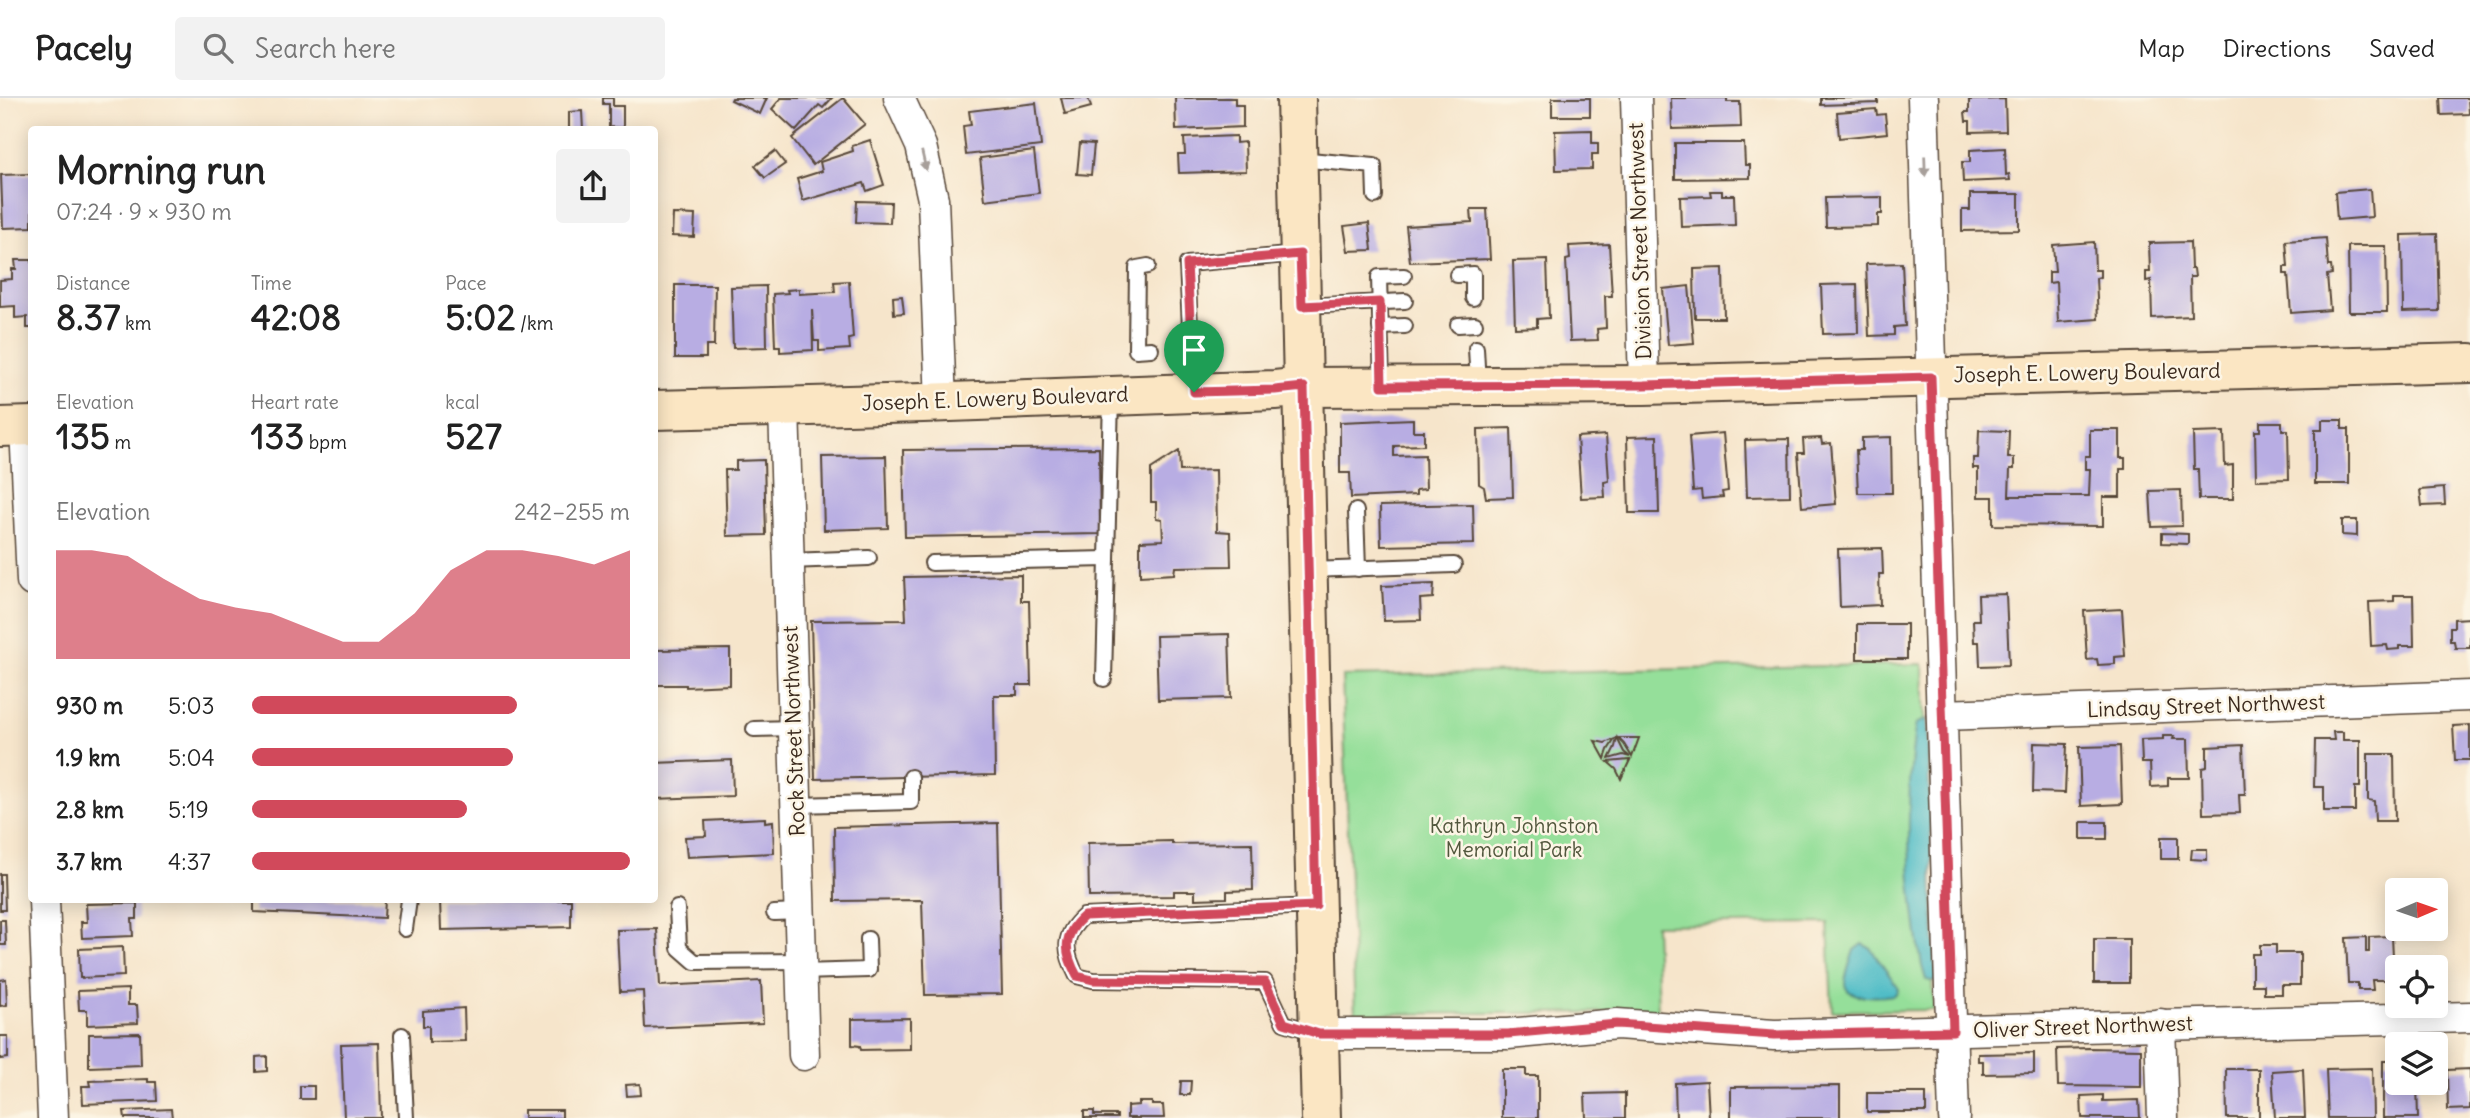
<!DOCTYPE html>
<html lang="en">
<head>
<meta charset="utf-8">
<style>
  :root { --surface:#fff; --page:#f2f2f2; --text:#222; --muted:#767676; --line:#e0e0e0; --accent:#d1495b }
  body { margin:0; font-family:Delius,sans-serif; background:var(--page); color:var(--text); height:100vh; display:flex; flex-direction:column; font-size:26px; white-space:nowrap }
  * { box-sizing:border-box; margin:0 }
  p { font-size:23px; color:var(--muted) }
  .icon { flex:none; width:38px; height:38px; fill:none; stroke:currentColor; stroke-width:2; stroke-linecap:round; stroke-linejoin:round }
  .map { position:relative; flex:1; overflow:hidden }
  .sheet { position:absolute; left:28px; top:28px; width:630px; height:777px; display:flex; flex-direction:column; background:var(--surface); border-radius:7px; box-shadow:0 4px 18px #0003 }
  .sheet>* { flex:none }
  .needle { width:46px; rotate:88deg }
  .tools { position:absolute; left:2385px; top:780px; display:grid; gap:14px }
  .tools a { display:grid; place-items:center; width:63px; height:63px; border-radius:7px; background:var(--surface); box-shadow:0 4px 18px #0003; font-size:35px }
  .pin { position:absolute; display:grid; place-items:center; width:60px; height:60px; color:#fff; margin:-72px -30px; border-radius:50% 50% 50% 0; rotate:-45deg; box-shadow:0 0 7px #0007 }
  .pin .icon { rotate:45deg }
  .round { display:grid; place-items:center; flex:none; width:74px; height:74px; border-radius:7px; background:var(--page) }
  .summary { display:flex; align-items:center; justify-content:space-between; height:119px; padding:0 28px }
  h1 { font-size:38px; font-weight:800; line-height:52px }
  .metrics { display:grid; grid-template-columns:repeat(3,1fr); gap:10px; height:119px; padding:7px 28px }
  .metrics div { display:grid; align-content:center }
  .metrics b { font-size:35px; font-weight:800 }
  .metrics small { font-size:19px; font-weight:400 }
  .metrics p { font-size:19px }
  .chart { height:196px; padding:14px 28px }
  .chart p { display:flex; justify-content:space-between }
  .chart svg { width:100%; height:126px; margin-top:7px; fill:var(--accent); opacity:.7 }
  ul { padding:0 28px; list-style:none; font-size:23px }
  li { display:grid; grid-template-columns:112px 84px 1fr; align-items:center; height:52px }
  li i { height:18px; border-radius:9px; background:var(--accent) }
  header { display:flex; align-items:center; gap:42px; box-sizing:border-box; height:98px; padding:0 35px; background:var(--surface); border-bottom:2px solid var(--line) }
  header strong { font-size:33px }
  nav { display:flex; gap:38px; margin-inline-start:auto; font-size:24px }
  .search { width:490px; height:63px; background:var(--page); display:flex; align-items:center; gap:18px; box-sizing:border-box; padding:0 24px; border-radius:7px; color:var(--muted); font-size:26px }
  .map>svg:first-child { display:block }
</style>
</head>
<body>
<header>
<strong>Pacely</strong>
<div class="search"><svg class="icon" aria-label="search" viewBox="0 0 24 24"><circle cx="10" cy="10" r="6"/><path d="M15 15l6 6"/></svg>Search here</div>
<nav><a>Map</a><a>Directions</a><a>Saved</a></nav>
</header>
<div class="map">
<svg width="2470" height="1020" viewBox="0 0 2470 1020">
  <rect width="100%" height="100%" fill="#fcf5e5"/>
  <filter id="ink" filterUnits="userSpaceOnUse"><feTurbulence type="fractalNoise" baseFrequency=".0143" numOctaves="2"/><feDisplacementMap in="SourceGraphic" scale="14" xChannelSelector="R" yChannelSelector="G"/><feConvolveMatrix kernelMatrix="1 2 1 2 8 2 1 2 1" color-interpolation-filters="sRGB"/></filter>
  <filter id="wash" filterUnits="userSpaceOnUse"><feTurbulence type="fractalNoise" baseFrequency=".00686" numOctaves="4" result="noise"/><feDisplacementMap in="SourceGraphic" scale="28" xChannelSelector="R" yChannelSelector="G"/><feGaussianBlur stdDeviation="1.57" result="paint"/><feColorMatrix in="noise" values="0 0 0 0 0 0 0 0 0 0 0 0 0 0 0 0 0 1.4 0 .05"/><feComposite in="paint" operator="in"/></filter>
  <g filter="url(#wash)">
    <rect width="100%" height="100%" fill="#f6e5cb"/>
    <path fill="#95df9a" stroke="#68845c" stroke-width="2" d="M1923 566 1934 912 1832 913 1828 825 1655 827 1658 914 1355 916 1342 578Z"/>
    <g fill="#4ebcc6" stroke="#447372" stroke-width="2">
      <path d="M1927 621 1936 884 1926 882 1922 868C1908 787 1905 719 1914 637L1916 626Z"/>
      <path d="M1862 846 1870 850 1897 888 1898 893 1894 897C1881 899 1845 902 1845 885 1846 875 1851 862 1854 852Z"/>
    </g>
    <g id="blocks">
      <g fill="#b8ade3">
        <path d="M603 0H613V8H623V30L609 29V6H603Z"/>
        <path d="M732 0H767L760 16 731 2Z"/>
        <path d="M781 0H832L823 10 819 7 796 33 772 11Z"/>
        <path d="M843 0 865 26 813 67 792 40Z"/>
        <path d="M1061 0H1088L1091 9 1065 16Z"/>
        <path d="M1175 0H1235V7H1243V29L1176 32Z"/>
        <rect x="1552" y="0" width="38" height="18"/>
        <path d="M1671 0H1727V4H1740L1741 29 1672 31Z"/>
        <path d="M1821 0H1878V5L1821 7Z"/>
        <path d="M2440 0H2468L2469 16 2441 17Z"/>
        <path d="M2005 1 2006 33 1970 34V23H1966L1965 14H1969V2Z"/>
        <path d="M1036 5 1041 48 966 57 963 28 971 27 969 13Z"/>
        <path d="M1876 11 1877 17 1885 16 1887 35 1839 40 1837 14Z"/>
        <path d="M582 13 583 32H569V14Z"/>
        <path d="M1592 32V45H1598V56H1592V71L1556 72 1555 33Z"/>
        <path d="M1236 38V45L1245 44 1246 73 1179 75 1178 56H1185L1184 40Z"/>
        <path d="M870 42 884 87 867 93 864 85 803 103 797 81 822 73 820 64 853 53 852 48Z"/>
        <path d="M1080 45 1094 46 1091 77 1077 76Z"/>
        <path d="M1675 45H1744L1745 67H1750V80L1675 81Z"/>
        <path d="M2005 50 2006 77 2009 76 2010 82 1963 84 1962 64H1970V52Z"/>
        <path d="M775 53 785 66 765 80 755 68Z"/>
        <path d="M1034 53 1039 95 985 102 980 60Z"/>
        <path d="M32 76V129L3 130 1 77Z"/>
        <path d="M2370 91 2372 119 2337 122 2335 94Z"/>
        <path d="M1710 93H1722V97H1734L1735 127 1681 129 1680 99 1711 98Z"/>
        <path d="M1970 96H2019V132L1962 133V112H1970Z"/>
        <path d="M1882 99V116H1878V128L1826 129 1825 100Z"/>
        <path d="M857 103 891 104 890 125 856 124Z"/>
        <path d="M1471 111H1487L1490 161 1410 164 1406 128 1472 124Z"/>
        <path d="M673 116 695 117 694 139 672 138Z"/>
        <path d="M1369 125 1372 152 1348 153 1344 128Z"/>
        <path d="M2437 136 2439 213 2403 214 2402 137Z"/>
        <path d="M2326 140 2328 168H2331L2332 176 2327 177 2330 212 2291 215 2288 176H2284V169H2288L2286 143Z"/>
        <path d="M2094 144 2095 172H2100V179L2096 180 2098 221 2058 224 2056 184 2049 185V174H2055L2053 147Z"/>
        <path d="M2190 144 2191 171H2194L2195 179H2190L2191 218 2152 220 2151 182 2146 183V174H2150L2149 145Z"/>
        <path d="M1609 146 1612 198H1605L1606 230 1597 231 1598 242 1570 243 1566 162 1570 161 1569 148Z"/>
        <path d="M2348 148H2386L2387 214H2349Z"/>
        <path d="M15 162H32V230H27V219L15 220V208L0 209V182L12 181V171H16Z"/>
        <path d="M1547 162 1549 220 1537 221V229L1515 230 1513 163Z"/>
        <path d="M1902 165 1905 228 1894 229V237L1869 238 1866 166Z"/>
        <path d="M1723 170 1724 220H1695L1694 171Z"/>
        <path d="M849 183 853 240 849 241 850 251 819 253V243H814L812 211 813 252 780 254V248H775L773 196 788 195 787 192 799 191V196L835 194 834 184Z"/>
        <path d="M1857 186 1858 235 1823 236 1821 187Z"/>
        <path d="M675 187H715L714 248H706V260H675Z"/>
        <path d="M766 188 767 249 733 250 731 189Z"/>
        <path d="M1689 188 1694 245 1668 247 1663 191Z"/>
        <path d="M902 198 904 215 894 216 893 199Z"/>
        <path d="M1413 321V333H1424V347L1394 348V358L1425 357 1426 391 1416 392V397L1351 400 1350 375H1340V324Z"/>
        <path d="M2322 322H2342V331H2349V386H2315V332H2322Z"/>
        <path d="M2260 324H2282V332H2288L2289 381 2256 382 2255 333H2260Z"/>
        <path d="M1511 330 1513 399 1486 400 1484 389 1479 386 1478 331Z"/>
        <path d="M1979 332 2009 333 2008 360H2014V371H2010L2009 398H2089L2090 371H2085V358H2090V332H2120V360H2125V371H2120V399H2103V428L1993 427V399H1978V370H1973V360H1978Z"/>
        <path d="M2224 334 2225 368 2233 367V401H2199L2198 371H2194L2193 335Z"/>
        <path d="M1723 335 1728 393 1722 394 1723 399 1702 401 1701 392 1693 393 1689 338Z"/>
        <path d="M1606 337 1609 383 1604 384 1605 399 1581 400 1577 339Z"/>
        <path d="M1657 338 1659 415H1629L1627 339Z"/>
        <path d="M1891 339 1892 395H1858L1856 352H1862V340Z"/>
        <path d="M1821 340 1822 346 1831 345 1836 406 1802 409 1798 355H1804L1803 341Z"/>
        <path d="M1789 341 1790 398 1747 399 1745 342Z"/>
        <path d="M1099 350 1100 436 905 439 903 352Z"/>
        <path d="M1179 353 1180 373 1216 372 1217 433 1230 434 1231 468 1175 469 1174 476 1140 478V443L1163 442 1162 421 1156 420V404H1151V371Z"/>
        <path d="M886 358 888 430 824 432 822 359Z"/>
        <path d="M764 362 766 437 727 438 725 372H736V363Z"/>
        <path d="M2444 390 2445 407 2422 408 2420 392Z"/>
        <path d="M2181 392 2182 428 2152 429 2150 393Z"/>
        <path d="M1473 406 1474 446 1381 448 1380 408Z"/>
        <path d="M2342 422H2357V438L2342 437Z"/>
        <path d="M2162 435 2188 436V446L2162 445Z"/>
        <path d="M1882 450 1883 476H1879L1880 507 1840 509 1838 451Z"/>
        <path d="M1021 477V503H1029L1031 587H1017V597H994L995 677 815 681 811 523 906 522 904 479Z"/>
        <path d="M1434 486 1433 500 1420 501 1421 522 1384 523 1382 488Z"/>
        <path d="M2006 496 2009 567 1980 568 1979 544H1974L1973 522H1979L1978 497Z"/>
        <path d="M2394 497H2413L2414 548H2399V551L2388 552 2387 547 2371 548 2369 504 2394 503Z"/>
        <path d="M2122 511 2125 558 2115 559V566L2098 567 2097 561 2087 562 2084 513Z"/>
        <path d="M2470 520V550H2455L2454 543H2450V529H2454V521Z"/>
        <rect x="1857" y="526" width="50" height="35"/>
        <path d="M1229 536 1231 600 1158 602 1156 538Z"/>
        <path d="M730 551V587L686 589V587H654V552Z"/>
        <path d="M2470 627V662H2455L2453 628Z"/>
        <path d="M2333 634H2343V642H2360V689H2355V713H2324V689H2314L2315 642H2334Z"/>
        <path d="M2163 638H2174L2173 641H2188L2189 680H2168V688L2151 689 2150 665H2142L2141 642 2163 641Z"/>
        <path d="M1617 640 1624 654 1630 659 1623 657 1609 661 1615 649Z"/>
        <path d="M1618 640H1639L1632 659 1624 646Z"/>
        <path d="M1615 641 1608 652 1605 661 1595 643 1605 645Z"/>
        <path d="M2034 645 2067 646 2065 695 2033 694Z"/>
        <path d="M2243 647 2245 697H2239L2240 715 2203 716 2202 670 2207 669V649Z"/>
        <path d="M2120 648 2122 706 2081 708 2079 649Z"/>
        <path d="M2368 656H2394L2395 723H2375L2374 703 2368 702Z"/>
        <path d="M732 662 733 698 654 701V665Z"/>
        <path d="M1630 662 1621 681 1616 671 1608 664Z"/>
        <path d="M765 720V724L773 723 774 755 687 759 685 739 706 738 705 723Z"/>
        <rect x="2081" y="724" width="26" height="17"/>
        <path d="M998 725 1002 896 925 897 922 802 835 803 834 729Z"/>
        <rect x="2161" y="739" width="17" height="22"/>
        <path d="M1172 743V746L1252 745 1253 792 1227 793V800L1195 801V793H1174V798L1089 799 1088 745Z"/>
        <path d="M2192 751H2207V762L2191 761Z"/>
        <path d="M0 776H4L5 812H0Z"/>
        <path d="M254 802H385L384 820 254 814Z"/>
        <path d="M440 802H571V829L441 832Z"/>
        <path d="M137 805V821H132L133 838 82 840 81 824H87L86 806Z"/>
        <path d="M0 822H5L6 847H0Z"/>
        <path d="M657 831 660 888 761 883 763 925 645 930 643 893 620 894 617 832Z"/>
        <path d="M2392 838 2394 882H2372L2373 892H2358V885H2348L2346 840 2366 839V854H2369V839Z"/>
        <rect x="2094" y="841" width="35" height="44"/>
        <path d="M2260 847H2276V855H2300V887H2282V896H2264V887H2252V856H2260Z"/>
        <path d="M123 849 124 878 80 880 79 851Z"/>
        <path d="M6 881 7 907 0 908V882Z"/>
        <path d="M128 891V907H137L138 925 87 927V912H79L78 893Z"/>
        <path d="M464 910 465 943 429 944V928H423V913Z"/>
        <path d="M910 920V951L861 952 860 948 852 947V921Z"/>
        <path d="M140 935 141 967 89 969V936Z"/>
        <path d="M0 938H8V960L0 961Z"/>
        <path d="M379 945 381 1020H344L341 946Z"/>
        <path d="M2089 950 2141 951V989L2058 988 2057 951Z"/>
        <path d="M2034 955V975L1983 976V963H1978V956Z"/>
        <path d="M267 958V973L256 974V959Z"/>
        <path d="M2383 963H2398V985H2417L2418 1020H2383Z"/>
        <path d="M2372 970 2373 1020H2328L2326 971Z"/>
        <path d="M1502 971H1526V978H1538V1020H1502Z"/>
        <path d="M2226 971H2259V1020H2227Z"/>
        <path d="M2303 971 2305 1020H2275L2272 973Z"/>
        <path d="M2470 971V1011L2448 1012 2447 972Z"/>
        <path d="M148 981V984H156L157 1003 83 1006 82 988H90L89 983Z"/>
        <path d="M1181 983H1191L1190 997H1180Z"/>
        <path d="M1707 983 1709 1020H1676L1675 985Z"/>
        <path d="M640 986 641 997 627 998 626 987Z"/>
        <rect x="300" y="988" width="14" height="13"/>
        <path d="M1840 988V1020H1731V989Z"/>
        <path d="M1625 995V1020H1586L1585 996Z"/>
        <rect x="1867" y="995" width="59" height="19"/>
        <path d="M2103 997V1003L2139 1002 2140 1020H2082L2081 998Z"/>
        <path d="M1139 1004H1152V1007H1163L1164 1020H1127V1008L1139 1007Z"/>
        <path d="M171 1011 172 1020H125L124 1013Z"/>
        <rect x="524" y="1012" width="38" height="8"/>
        <path d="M1084 1013H1094V1017H1117V1020H1084Z"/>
      </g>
    </g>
  </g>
  <g filter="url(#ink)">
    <use href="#blocks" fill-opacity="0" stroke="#574638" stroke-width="2"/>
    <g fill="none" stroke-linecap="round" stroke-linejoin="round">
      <defs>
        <g id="service">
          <path d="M1299 61 1374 68 1375 98"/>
          <path d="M1148 168 1137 170 1136 252 1151 251"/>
          <path d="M1457 177 1473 176V200"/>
          <path d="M1302 208 1405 203"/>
          <path d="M1458 227 1475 226"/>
          <path d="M1380 229 1405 228"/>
          <path d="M1476 250 1478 287"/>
          <path d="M1382 287 1379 179 1404 178"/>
          <path d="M1193 292 1187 166 1299 156"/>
          <path d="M1356 413 1358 471"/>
          <path d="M789 463 869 460"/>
          <path d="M932 465 1107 461"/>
          <path d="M1309 472 1454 467"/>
          <path d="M1104 581 1111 299"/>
          <path d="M754 631 794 630"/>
          <path d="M796 707 911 704V679"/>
          <path d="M1315 808 1084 818C1062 837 1064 853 1077 878L1093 882 1265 884 1284 925 1317 935"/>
          <path d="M677 810 679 850 695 864 801 863"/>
          <path d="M774 815 800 814"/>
          <path d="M405 831 409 802"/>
          <path d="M801 874 869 872 868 841"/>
          <path d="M402 937 406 1020"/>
        </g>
        <g id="minor">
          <path d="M899 0 921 48 933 101 941 305"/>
          <path d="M1636 0 1644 287"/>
          <path d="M1923 0 1954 1020"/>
          <path d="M784 309 804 957"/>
          <path d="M25 328 32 483"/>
          <path d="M1942 617 2470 598"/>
          <path d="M44 802 53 1020"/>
          <path d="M2160 926 2163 1020"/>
          <path d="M1319 936H1508L1617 926 1774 937 2470 919"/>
        </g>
        <g id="secondary">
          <path d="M1296 0 1321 1020"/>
          <path d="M654 312 923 305 1275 292 1304 289 1644 287 2470 265"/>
          <path d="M0 329 32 328"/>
        </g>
      </defs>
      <use href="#service" stroke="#574638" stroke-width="18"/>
      <use href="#minor" stroke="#574638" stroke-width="33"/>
      <use href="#secondary" stroke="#574638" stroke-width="42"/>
      <use href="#service" stroke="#fff" stroke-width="14"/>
      <use href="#minor" stroke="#fff" stroke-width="30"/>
      <use href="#secondary" stroke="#fbe6c3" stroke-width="38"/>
    </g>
    <defs><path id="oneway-solid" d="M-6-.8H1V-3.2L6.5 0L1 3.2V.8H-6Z" transform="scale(1.75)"/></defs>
    <g fill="#a79f9a">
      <use href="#oneway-solid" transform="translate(924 63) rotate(77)"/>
      <use href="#oneway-solid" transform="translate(1925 68) rotate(88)"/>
    </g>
  </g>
  <g fill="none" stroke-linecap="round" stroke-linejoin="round" filter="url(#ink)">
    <defs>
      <path id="route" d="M1300 156 1302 208 1380 204 1382 288 1644 287 1931 279 1953 933 1774 937 1617 926 1508 936H1319L1284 925 1265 884 1093 882 1077 878C1064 854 1062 837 1084 818L1316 808 1304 289 1275 292 1194 294 1187 166Z"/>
    </defs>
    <use href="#route" stroke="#fff" stroke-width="14"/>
    <use href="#route" stroke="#d1495b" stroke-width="9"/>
  </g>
  <g text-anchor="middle" stroke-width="5" stroke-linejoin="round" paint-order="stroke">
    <g font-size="21" fill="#3b2a1e" stroke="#fcf5e5">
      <text transform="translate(1640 143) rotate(-92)" y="7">Division Street Northwest</text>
      <text transform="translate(2087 275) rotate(-1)" y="7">Joseph E. Lowery Boulevard</text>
      <text transform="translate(995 301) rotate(-2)" y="7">Joseph E. Lowery Boulevard</text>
      <text transform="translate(2206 608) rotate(-2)" y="7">Lindsay Street Northwest</text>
      <text transform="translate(794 633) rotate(-92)" y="7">Rock Street Northwest</text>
      <text transform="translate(2083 929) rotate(-2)" y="7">Oliver Street Northwest</text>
    </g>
    <g font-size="21" fill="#52573d" stroke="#fcf5e5">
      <text x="1514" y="735">Kathryn Johnston<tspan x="1514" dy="24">Memorial Park</tspan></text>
    </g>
  </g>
</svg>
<div class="tools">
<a><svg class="needle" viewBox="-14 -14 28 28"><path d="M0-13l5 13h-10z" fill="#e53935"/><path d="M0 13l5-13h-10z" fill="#767676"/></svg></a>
<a><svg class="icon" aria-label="locate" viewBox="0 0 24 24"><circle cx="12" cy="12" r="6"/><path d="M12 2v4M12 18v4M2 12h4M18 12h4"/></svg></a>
<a><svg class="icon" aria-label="layers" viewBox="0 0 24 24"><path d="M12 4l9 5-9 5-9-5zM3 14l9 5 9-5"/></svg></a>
</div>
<div class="pin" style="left:1194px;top:294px;background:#1e9e55"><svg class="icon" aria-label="arrive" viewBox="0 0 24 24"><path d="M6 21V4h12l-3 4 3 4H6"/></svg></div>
<section class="sheet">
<div class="summary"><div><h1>Morning run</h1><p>07:24 · 9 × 930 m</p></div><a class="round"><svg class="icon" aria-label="share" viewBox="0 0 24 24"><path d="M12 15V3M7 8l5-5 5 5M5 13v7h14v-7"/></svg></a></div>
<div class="metrics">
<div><p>Distance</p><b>8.37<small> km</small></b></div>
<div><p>Time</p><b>42:08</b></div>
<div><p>Pace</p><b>5:02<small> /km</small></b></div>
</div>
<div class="metrics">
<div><p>Elevation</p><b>135<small> m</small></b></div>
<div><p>Heart rate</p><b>133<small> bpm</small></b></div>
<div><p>kcal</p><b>527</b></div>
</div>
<div class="chart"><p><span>Elevation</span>242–255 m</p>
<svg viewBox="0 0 160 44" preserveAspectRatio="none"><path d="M0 44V6L10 6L20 8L30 16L40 23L50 26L60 28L70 33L80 38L90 38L100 28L110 13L120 6L130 6L140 8L150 11L160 6V44z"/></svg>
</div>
<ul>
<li><b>930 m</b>5:03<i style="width:70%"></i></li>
<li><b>1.9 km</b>5:04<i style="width:69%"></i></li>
<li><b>2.8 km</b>5:19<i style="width:57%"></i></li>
<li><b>3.7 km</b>4:37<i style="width:100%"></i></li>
</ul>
</section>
</div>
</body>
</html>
